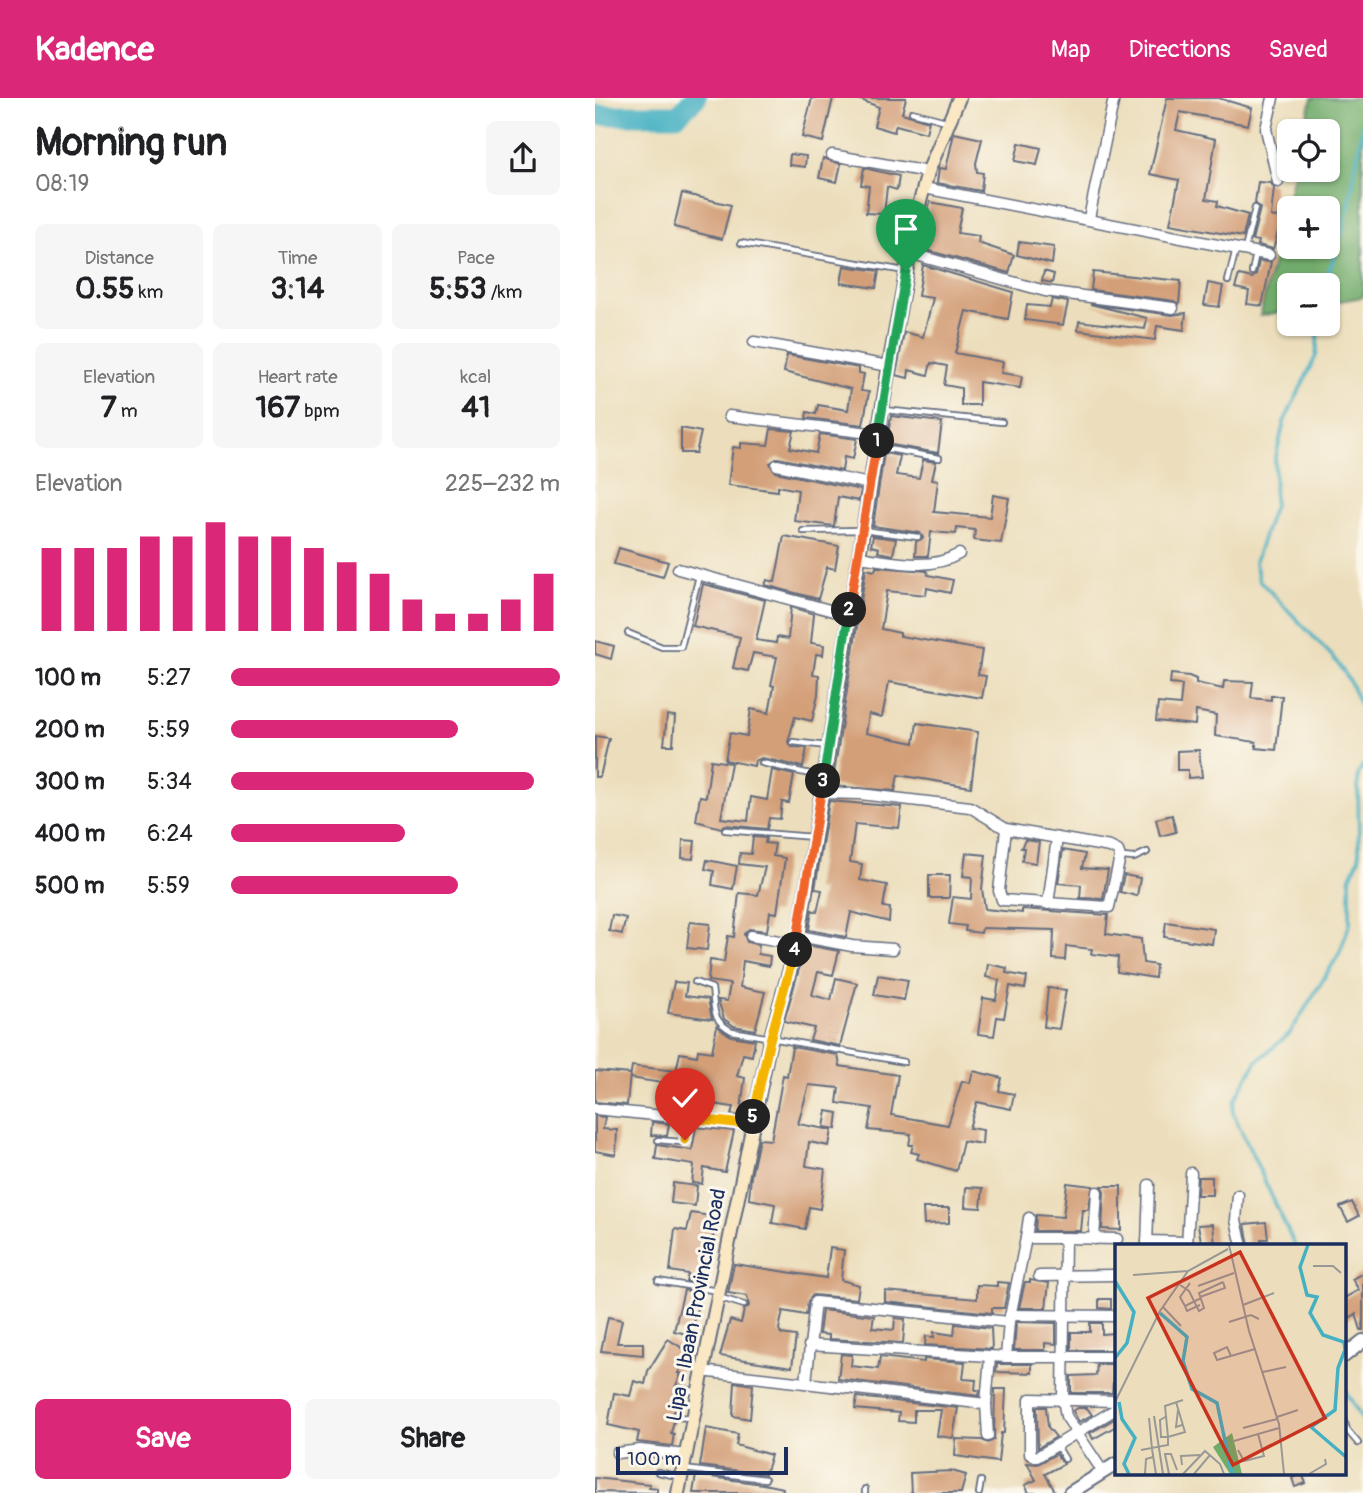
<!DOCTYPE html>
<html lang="en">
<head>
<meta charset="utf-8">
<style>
  :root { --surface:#fff; --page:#f6f6f6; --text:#202124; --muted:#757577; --accent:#db2777 }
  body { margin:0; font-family:Pangolin,sans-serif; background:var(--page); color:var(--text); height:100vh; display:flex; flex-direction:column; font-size:26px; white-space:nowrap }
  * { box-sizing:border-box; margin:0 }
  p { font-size:23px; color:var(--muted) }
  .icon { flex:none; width:38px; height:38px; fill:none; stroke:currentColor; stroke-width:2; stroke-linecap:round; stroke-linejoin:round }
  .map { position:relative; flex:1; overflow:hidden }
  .sheet { display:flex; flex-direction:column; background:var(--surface); width:595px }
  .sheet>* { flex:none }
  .fabs { position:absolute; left:682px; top:21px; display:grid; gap:14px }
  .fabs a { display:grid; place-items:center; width:63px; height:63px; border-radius:10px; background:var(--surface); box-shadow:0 2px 5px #0004; font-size:35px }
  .scale { position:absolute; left:21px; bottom:18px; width:172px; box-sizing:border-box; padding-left:7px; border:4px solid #1b2f5e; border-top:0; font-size:19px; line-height:24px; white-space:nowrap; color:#1b2f5e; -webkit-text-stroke:5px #fbf7ec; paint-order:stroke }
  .pin { position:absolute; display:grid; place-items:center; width:60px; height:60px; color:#fff; margin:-72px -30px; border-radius:50% 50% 50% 0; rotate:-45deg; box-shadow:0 0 7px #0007 }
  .pin .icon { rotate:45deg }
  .km { position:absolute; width:35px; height:35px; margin:-18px; border-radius:50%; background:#222; color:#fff; font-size:19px; line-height:35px; text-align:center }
  .round { display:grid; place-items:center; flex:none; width:74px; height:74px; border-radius:10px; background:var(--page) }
  .summary { display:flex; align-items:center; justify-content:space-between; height:119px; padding:0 35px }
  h1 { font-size:38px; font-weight:700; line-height:52px }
  .figures { display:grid; grid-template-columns:repeat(3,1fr); gap:10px; height:119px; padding:7px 35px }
  .figures div { display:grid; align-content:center; border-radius:10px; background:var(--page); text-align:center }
  .figures b { font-size:30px; font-weight:700 }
  .figures small { font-size:19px; font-weight:400 }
  .figures p { font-size:19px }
  .chart { height:196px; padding:14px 35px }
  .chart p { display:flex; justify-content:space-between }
  .chart svg { width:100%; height:126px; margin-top:7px; stroke:var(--accent); stroke-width:6 }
  .action { display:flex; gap:14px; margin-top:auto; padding:14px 35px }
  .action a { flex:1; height:80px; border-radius:10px; background:var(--accent); color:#fff; font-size:28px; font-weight:700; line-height:80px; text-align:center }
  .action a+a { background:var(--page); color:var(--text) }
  ul { padding:0 35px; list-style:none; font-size:23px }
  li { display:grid; grid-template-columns:112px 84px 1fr; align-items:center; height:52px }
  li i { height:18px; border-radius:9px; background:var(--accent) }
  header { display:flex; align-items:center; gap:42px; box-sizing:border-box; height:98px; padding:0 35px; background:var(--accent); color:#fff }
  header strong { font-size:33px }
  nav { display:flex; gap:38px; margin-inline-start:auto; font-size:24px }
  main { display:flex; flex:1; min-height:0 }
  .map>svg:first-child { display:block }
</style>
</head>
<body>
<header>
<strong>Kadence</strong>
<nav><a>Map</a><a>Directions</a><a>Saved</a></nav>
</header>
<main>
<section class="sheet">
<div class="summary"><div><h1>Morning run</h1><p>08:19</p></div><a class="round"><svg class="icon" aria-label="share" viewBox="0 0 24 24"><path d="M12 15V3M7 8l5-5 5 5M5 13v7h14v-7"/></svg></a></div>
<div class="figures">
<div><p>Distance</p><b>0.55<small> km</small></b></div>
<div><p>Time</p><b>3:14</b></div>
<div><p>Pace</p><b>5:53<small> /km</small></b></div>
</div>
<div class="figures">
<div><p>Elevation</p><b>7<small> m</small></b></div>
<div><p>Heart rate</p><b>167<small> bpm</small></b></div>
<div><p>kcal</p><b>41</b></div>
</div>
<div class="chart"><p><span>Elevation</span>225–232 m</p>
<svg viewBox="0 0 160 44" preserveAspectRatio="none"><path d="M5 44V15M15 44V15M25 44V15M35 44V11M45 44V11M55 44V6M65 44V11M75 44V11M85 44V15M95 44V20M105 44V24M115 44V33M125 44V38M135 44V38M145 44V33M155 44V24"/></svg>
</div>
<ul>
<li><b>100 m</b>5:27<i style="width:100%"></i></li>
<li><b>200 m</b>5:59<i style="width:69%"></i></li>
<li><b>300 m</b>5:34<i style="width:92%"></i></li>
<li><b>400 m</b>6:24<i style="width:53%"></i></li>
<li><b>500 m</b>5:59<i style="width:69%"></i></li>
</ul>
<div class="action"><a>Save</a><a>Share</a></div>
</section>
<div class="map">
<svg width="768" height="1395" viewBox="0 0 768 1395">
  <rect width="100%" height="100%" fill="#fbf7ec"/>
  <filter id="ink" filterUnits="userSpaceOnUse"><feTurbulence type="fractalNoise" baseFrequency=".0143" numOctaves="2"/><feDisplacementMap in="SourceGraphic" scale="14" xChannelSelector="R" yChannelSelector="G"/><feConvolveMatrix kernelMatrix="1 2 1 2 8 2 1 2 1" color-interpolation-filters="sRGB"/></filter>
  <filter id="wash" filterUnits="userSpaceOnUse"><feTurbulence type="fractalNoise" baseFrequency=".00686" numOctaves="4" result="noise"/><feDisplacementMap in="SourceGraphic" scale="28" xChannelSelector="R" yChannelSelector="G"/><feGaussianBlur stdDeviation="1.57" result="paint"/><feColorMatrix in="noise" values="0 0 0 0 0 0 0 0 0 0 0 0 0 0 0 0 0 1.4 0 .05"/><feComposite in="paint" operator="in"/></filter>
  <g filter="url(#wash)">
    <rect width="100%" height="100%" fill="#ecdebc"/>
    <path fill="#72ac6c" stroke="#466e65" stroke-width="2" fill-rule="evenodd" d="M717 0H768V199L733 205V187H695V212L665 218 700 72H733V33H709ZM695 110H733V149H695Z"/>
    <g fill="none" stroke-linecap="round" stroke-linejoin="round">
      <g stroke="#44b0c2" stroke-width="3.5">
        <path d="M728 187 742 152 754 107 768 25"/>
        <path d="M724 226 721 258 689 324 680 363 679 407 660 464 664 482 738 559 753 580 768 613"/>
        <path d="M700 1148 638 1015 639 1003 661 964 695 935 744 856 755 825V781L764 760 763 677 768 667"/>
        <path d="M749 1291 768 1322"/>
      </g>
      <path stroke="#44b0c2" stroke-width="21" d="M0 17H82L101 0"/>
    </g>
    <g id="blocks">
      <g fill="#d39f78">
        <path d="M217 0H238L228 44 207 39Z"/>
        <path d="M261 0H311L307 15 334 23 331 35 301 27 299 34 279 28 284 9Z"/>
        <path d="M572 0H623L657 10 653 27 585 14 581 32 621 41 611 101 623 103 622 108 653 117 648 139 575 126 584 82 555 76Z"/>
        <path d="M359 35 387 41 381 65 382 74 388 75 386 93 342 85 344 70 351 71Z"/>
        <path d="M424 45 446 50 442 67 420 63Z"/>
        <path d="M195 56 211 58 210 69 194 67Z"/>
        <path d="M228 60 246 66 242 84 224 80Z"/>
        <path d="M269 70 304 78 302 92 292 89 289 116 271 115 274 88 266 87Z"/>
        <path d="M663 84 676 85 679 90 676 118 687 121 678 151 663 147 664 143 657 142 665 110 660 105Z"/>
        <path d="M87 95 136 107 127 141 79 129Z"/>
        <path d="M335 104 367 110 362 135 384 138 383 145 419 157 414 175 324 150Z"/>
        <path d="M424 144 459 149 457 166 422 157Z"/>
        <path d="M664 163 676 164 667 208 652 206 654 193 640 190 644 177 657 180 661 177Z"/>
        <path d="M328 167 418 194 413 221 371 213 360 255 408 264 406 275 427 278 425 290 384 284V307H366V290L349 287 352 268 336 265 333 277 314 272 313 280 301 277 309 234 328 239 338 200 323 198Z"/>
        <path d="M249 168 284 173 281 190 246 185Z"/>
        <path d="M449 173 459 176 457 185 447 183Z"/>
        <path d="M498 174 586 183 584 206 579 203 496 192Z"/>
        <path d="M613 185 628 188 624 209 609 207Z"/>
        <path d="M457 201 473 204 468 227 430 222 432 207 455 209Z"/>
        <path d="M495 206 577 217 591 215 589 232 562 228 560 242 483 232 484 223 550 231 552 220Z"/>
        <path d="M192 257 264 270V275L269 276 266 293 274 294 268 327 211 320 212 314 221 316 223 307 253 312 256 291 189 274Z"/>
        <path d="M296 318 347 324 343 355 291 346Z"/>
        <path d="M86 330 106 334 101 355H86Z"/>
        <path d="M176 331 199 333 195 350 221 355 225 336 262 341 258 361 249 359 247 373 183 360 175 365 181 374 266 392 264 403 243 399 239 428 199 423 203 392 183 388V393L133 387 138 349 146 350V345L173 347Z"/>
        <path d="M289 355 305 358 301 377 324 380 328 362 341 364 337 381 343 382 339 414 395 419 398 397 414 400 406 445 379 442 380 432 362 430 361 436 336 434 333 458H320L321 444 328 440 325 435 278 428Z"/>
        <path d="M189 438 244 448 240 471 232 469 223 501 170 487 172 482 180 484Z"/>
        <path d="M278 438 301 441 298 457 283 454 284 450 276 448Z"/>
        <path d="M24 450 73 464 68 479 19 466Z"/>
        <path d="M281 469 332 473 333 477 358 482 355 495 332 490 331 497 292 493 286 531 305 535V538L387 552 383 577 391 578 387 600 294 584 287 619 274 616 271 635 319 645 322 625 383 634 376 689 303 677 300 693 237 688 271 471 280 473Z"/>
        <path d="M108 486 170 502 161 542 181 545 182 539 193 541 196 509 219 516 216 545 229 547 228 557 221 556 218 576 224 577 223 597 217 623 200 619 193 644 197 649 212 650 208 669 167 660 160 663 159 668 130 662 135 635 152 638 156 611 174 615 179 588 176 587 182 559 158 555 153 573 138 570 145 539 98 528Z"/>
        <path d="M0 543 19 548 16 561 0 556Z"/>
        <path d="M576 576 594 578 601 581V585L628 591 629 583 658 584 656 600 676 602V598H687L681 652 661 650V644L620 638 621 617 601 613 600 627 561 623 563 605 585 607 587 587 575 586Z"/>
        <path d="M72 617 80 618 78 647H69Z"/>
        <path d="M0 638 14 640 5 679H0Z"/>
        <path d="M604 652 607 679 593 680V672H582V653Z"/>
        <path d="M116 662 136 665 126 720 153 723 156 699 172 702 177 672 199 677 194 705 187 704 185 721 174 720 172 731 130 727 126 730 101 723 105 698 111 699Z"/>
        <path d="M234 703 307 709 304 730 260 726 255 764 267 766 265 782 292 787 288 809 295 810 294 824 256 814 251 839 214 832 217 812 222 814 227 792 220 791Z"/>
        <path d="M577 717 581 734 565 738 561 721Z"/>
        <path d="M158 739 171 740 170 745 180 746 178 758 190 760 182 815 175 814 172 833 154 831 149 836 152 844 164 847 163 856 175 858 174 868 148 863 145 889 170 894 160 932 139 928 129 921 123 902 132 903 135 886 113 883 115 862 129 864 133 838 139 839 144 795 163 797 170 769 144 766 145 755 156 756Z"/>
        <path d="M88 742 100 743 98 761 87 760Z"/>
        <path d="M430 742 444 744 441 765 427 763 429 750H426Z"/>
        <path d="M468 752 490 756 487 770 513 772 508 801 485 800 486 787 463 785Z"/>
        <path d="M371 755 391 757 387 791 390 811 427 815V811L513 817 511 836 546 841 548 865 561 867 560 880 522 874 523 859 496 856 497 851 471 848 470 862 458 861 459 832 387 830 386 835 370 833 371 828 354 826 358 799 376 801 377 779 368 778Z"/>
        <path d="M112 762 142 768 138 791 117 787 119 773 110 771Z"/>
        <path d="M334 777H355L354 800H334Z"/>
        <path d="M529 777 545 780 542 798 525 794Z"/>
        <path d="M17 817 31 820 27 836 14 833Z"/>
        <path d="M95 824 115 826 112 852 92 850Z"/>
        <path d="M571 824 619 831 617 846 569 839Z"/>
        <path d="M211 847 244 853 238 877 223 874 217 897 236 902 241 880 262 885 245 948 215 942 219 930 189 923Z"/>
        <path d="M393 866 412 870 411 875 432 879 430 891 415 888 409 920 402 919 399 938 383 936 388 900 401 902 404 882 391 879Z"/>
        <path d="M283 877 313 882 309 902 279 897Z"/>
        <path d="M79 884 92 885 90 898 113 901 117 921 73 915Z"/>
        <path d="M453 890 471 892 464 931 449 929Z"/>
        <path d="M122 928 136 938 160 942 157 958 148 956 142 978 150 980 145 1018 136 1017 138 1009 118 1006V1009L64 1000 67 985 35 980 37 968 81 973 85 955 102 958 103 952 117 954Z"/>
        <path d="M197 949 243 957 245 968 303 977 296 1017 353 1027 367 983 375 985 378 973 407 980 404 993 419 996 416 1011 382 1004 374 1030 388 1032 387 1046 368 1043 361 1073 322 1061 324 1056 316 1054 318 1047H314L316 1036 273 1032 277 1010 242 1005 244 990 214 987 203 1026 237 1032 234 1048 214 1044 211 1068 230 1071 225 1111 214 1109 210 1131 177 1125 180 1106 154 1101 156 1078 164 1041 176 1042 188 977 192 978Z"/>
        <path d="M0 973 35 976 32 1007 0 1004Z"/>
        <path d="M232 1013 243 1015 241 1031 229 1029Z"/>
        <path d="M0 1018 10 1019 8 1031 22 1032 21 1057 0 1053Z"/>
        <path d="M57 1024 74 1026 72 1038 56 1037Z"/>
        <path d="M101 1029 139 1033 130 1074 109 1070 107 1086 97 1085 99 1067 60 1061 62 1047 97 1052Z"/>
        <path d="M603 1079H617V1097H602Z"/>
        <path d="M78 1085 102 1088 100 1108 76 1105Z"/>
        <path d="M472 1085 498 1088 493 1112H488L486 1133H440L441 1117 468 1119Z"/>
        <path d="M506 1088H526V1132L507 1131 509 1094Z"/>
        <path d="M371 1089 388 1090 386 1110 370 1109Z"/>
        <path d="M757 1104 764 1118 753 1124 745 1109Z"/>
        <path d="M328 1110H354V1125L329 1126Z"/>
        <path d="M96 1115 122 1119 109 1186 91 1183 93 1176 75 1173 80 1131 92 1133Z"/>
        <path d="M671 1124 673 1141H666L668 1148H654L650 1126Z"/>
        <path d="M618 1126 620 1148H607L603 1127Z"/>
        <path d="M235 1150 249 1152 246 1182 264 1187 262 1201 218 1197 213 1203 211 1217 188 1213 184 1231 186 1236 201 1238 197 1269 125 1258 135 1222 146 1225 149 1212 154 1208 152 1198 133 1195 139 1166 231 1180Z"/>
        <path d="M768 1175V1232H766L761 1216 749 1223V1200L764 1192 757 1181Z"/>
        <path d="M435 1182 454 1185 451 1210H424L430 1184H435Z"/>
        <path d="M402 1184 414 1185 409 1210H397V1215L290 1204V1193L382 1201V1187L402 1188Z"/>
        <path d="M89 1192 106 1195 96 1237 79 1233Z"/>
        <path d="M504 1201H516V1211L504 1210Z"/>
        <path d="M227 1212 279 1218 277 1230 299 1232 300 1220 310 1221 308 1245 234 1241V1237L224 1236Z"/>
        <path d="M13 1219 27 1222 22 1245H48V1257L6 1253Z"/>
        <path d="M421 1224 461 1225V1246L450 1245V1252H419Z"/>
        <path d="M495 1225H507V1236L520 1235 521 1252H476V1234H495Z"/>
        <path d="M360 1226 396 1230 397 1251 330 1247 331 1238 339 1239V1234L359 1237Z"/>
        <path d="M73 1241 95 1255 83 1275H86L80 1290 79 1307 83 1308 76 1318 79 1323 76 1335 79 1336 77 1348 42 1344 44 1334 13 1327 19 1295 35 1298 39 1283 50 1286 53 1273Z"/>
        <path d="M246 1256 257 1257 256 1268 283 1271 285 1259 329 1264V1261L370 1264 368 1281 381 1282 380 1292H385L384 1298 243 1281Z"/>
        <path d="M402 1266H437V1275L401 1274Z"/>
        <path d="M502 1266H521V1285H518L517 1295H476V1278L501 1277Z"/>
        <path d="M140 1284 158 1287 155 1321 138 1318Z"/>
        <path d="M400 1291H411L409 1335H406L403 1364 360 1358 361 1341 387 1342 393 1345 399 1342Z"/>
        <path d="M262 1299 363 1310 358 1340 342 1338 346 1312H319V1324L303 1323 304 1315 260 1311Z"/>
        <path d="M442 1309H451L453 1329 461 1339 443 1350Z"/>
        <path d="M483 1310H492L497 1317 484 1324 478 1313Z"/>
        <path d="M521 1320V1328L498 1341 495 1335Z"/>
        <path d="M111 1330 143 1336 141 1347 176 1357 170 1376 105 1368Z"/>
        <path d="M461 1356 469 1366 450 1376 461 1395H434L430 1387 441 1382 432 1365 443 1366Z"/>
        <path d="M357 1373 371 1377 366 1395H316L315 1375Z"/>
        <path d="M707 1376 711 1385 700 1389 697 1380Z"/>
        <path d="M101 1377 168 1386 188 1390 187 1395H98Z"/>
        <path d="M0 1380 55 1386 54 1389 62 1390V1395L0 1394Z"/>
      </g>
    </g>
  </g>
  <g filter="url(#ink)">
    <use href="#blocks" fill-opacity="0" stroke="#646c7f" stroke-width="2"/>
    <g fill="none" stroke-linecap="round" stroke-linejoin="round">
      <defs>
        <g id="service">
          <path d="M317 14 351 23"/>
          <path d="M146 145 310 173"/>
          <path d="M650 151 660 110"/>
          <path d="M657 174 661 155"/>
          <path d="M633 183 641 151"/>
          <path d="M289 312 407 324"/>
          <path d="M282 349 344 360"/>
          <path d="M208 433 267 432 323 439"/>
          <path d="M33 535 67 549H86L104 478"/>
          <path d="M198 644 232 648"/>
          <path d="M167 665 228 679"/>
          <path d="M130 732 218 739"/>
          <path d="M527 759 539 760 552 754"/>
          <path d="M100 884 117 890C120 911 116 922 137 933L309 964"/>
          <path d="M63 1042 86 1044 90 1042 94 1021"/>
          <path d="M63 1183 123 1193"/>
          <path d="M123 1199 149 1207"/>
          <path d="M85 1290 102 1294"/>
          <path d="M81 1319 97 1320"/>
          <path d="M749 1321 752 1332 763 1345"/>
          <path d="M462 1348 470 1361"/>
          <path d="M89 1371 170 1381"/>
          <path d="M63 1374 86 1379"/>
          <path d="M270 1395V1391"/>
          <path d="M384 1395 386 1383"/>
        </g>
        <g id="minor">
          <path d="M678 0 671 31 683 84"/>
          <path d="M237 57 333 74"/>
          <path d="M329 90 674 157"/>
          <path d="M494 120 519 0"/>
          <path d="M314 155 450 193 578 210"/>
          <path d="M159 244 294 268"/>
          <path d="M134 318 283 336"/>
          <path d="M182 367 275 386"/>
          <path d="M263 459C297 463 333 474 364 456"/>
          <path d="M83 471 253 517"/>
          <path d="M226 695 265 696 375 709 411 731 515 749 523 753 525 759 514 809 407 802 404 793 411 731"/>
          <path d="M453 806 462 740"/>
          <path d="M156 838 202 846"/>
          <path d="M204 838 257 848 298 851"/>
          <path d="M0 1011 157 1027"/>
          <path d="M643 1097 641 1122 647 1148"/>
          <path d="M431 1140 434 1120"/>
          <path d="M470 1140 522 1141"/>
          <path d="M499 1141 502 1094"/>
          <path d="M552 1143 592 1144"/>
          <path d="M552 1148 554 1087"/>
          <path d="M592 1148 596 1075"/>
          <path d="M444 1178 521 1177"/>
          <path d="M415 1217 521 1218"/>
          <path d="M214 1247 411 1259 414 1224 431 1140H470L468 1301 471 1318 508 1374"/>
          <path d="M411 1259H521"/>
          <path d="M106 1273 391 1306"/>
          <path d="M211 1284 220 1204 414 1224"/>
          <path d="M521 1303 435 1301V1356L442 1359 521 1311"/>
          <path d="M393 1338 391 1306 395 1259"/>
          <path d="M22 1355 45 1352 91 1357"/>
        </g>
        <g id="tertiary">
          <path d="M749 1258 768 1243"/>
          <path d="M475 1395 521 1366"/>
        </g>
        <path id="secondary" d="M83 1395 175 942 204 838 294 268 322 115 333 74 364 0"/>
      </defs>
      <use href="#service" stroke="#646c7f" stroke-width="8"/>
      <use href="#minor" stroke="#646c7f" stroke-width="13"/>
      <use href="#tertiary" stroke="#646c7f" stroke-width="16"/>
      <use href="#secondary" stroke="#646c7f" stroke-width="16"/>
      <use href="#service" stroke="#fff" stroke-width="4.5"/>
      <use href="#minor" stroke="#fff" stroke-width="10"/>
      <use href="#tertiary" stroke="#fff" stroke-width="12"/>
      <use href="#secondary" stroke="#fae7c3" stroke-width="12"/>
    </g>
  </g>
  <g fill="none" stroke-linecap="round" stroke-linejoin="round" filter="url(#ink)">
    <defs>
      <path id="split-1" d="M282 343 311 173"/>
      <path id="split-2" d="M254 512 282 343"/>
      <path id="split-3" d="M228 683 254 512"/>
      <path id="split-4" d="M200 852 228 683"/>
      <path id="split-5" d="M158 1019 175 942 200 852"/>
      <path id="split-6" d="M90 1042 94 1020 157 1027 158 1019"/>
    </defs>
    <use href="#split-1" stroke="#fff" stroke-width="14"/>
    <use href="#split-2" stroke="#fff" stroke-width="14"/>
    <use href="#split-3" stroke="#fff" stroke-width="14"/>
    <use href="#split-4" stroke="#fff" stroke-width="14"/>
    <use href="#split-5" stroke="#fff" stroke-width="14"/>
    <use href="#split-6" stroke="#fff" stroke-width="14"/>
    <use href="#split-1" stroke="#22a559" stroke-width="9"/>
    <use href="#split-2" stroke="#f0652b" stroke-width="9"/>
    <use href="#split-3" stroke="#22a559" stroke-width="9"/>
    <use href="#split-4" stroke="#f0652b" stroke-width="9"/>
    <use href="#split-5" stroke="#f5b400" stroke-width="9"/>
    <use href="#split-6" stroke="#f5b400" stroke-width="9"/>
  </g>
  <g text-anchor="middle" stroke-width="6" stroke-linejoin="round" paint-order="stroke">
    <g font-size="21" fill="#1b2f5e" stroke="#fbf7ec">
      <text transform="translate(101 1207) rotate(-79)" y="7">Lipa - Ibaan Provincial Road</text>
    </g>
  </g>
  <g transform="translate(520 1146)">
    <rect width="231" height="231" fill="#ecdebc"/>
    <path d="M117 189 127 230H115L98 203Z" fill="#72ac6c"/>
    <path fill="none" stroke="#44b0c2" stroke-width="3.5" d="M193 1 185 23 192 51 202 53 195 69 208 91 229 98 230 106 223 124 220 166 196 183 231 213M0 37 19 68 12 99 0 114M45 69 72 93 68 117 77 145 102 159 117 230M4 158 7 175 20 194 9 220 14 230"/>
    <path fill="none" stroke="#989896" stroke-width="2" d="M114 1 134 87 164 180 169 230M198 22H218L226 29M18 31 73 27M65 41 74 47 84 67 89 64 84 49 108 38M83 42 119 29M85 53 110 44 108 38M85 61 72 67 70 62 86 54M128 61 159 49M70 62 65 53 75 39M48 63 66 82M114 78 136 71 144 75M116 112 112 103 99 109 102 116 140 105M148 128 171 123M0 158 45 67 73 27 113 5M63 166 61 183 67 181M39 172 48 230M162 173 183 166M34 174 37 205M128 184 162 175M53 193 50 162 68 156M53 193 70 188 61 158M119 197 164 184M37 205 41 230M26 206 53 201V193H46L45 176 52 172M123 206 129 217 149 212 143 190M67 221 66 212 85 211M30 230 31 215 38 213M54 230 50 210H56L62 226M68 230 90 207 105 220 109 230M79 230 95 211M194 230 211 220 210 215"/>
    <path fill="#c8321e" fill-opacity="0.15" stroke="#c8321e" stroke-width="3.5" d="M125 8 210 174 118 221 33 54Z"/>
    <rect width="231" height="231" fill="none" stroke="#1b2f5e" stroke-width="3.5"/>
  </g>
</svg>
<div class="fabs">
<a><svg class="icon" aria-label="locate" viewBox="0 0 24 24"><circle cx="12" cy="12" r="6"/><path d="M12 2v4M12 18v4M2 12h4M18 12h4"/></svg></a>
<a>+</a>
<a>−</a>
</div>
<div class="scale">100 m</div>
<div class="pin" style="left:311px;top:173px;background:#1e9e55"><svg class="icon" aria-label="arrive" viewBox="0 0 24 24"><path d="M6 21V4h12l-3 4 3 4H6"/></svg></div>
<div class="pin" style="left:90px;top:1042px;background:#d93025"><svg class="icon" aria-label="check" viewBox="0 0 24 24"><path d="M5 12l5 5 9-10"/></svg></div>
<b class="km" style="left:282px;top:343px">1</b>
<b class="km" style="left:254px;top:512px">2</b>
<b class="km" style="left:228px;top:683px">3</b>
<b class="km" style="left:200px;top:852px">4</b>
<b class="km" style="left:158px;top:1019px">5</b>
</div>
</main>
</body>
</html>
